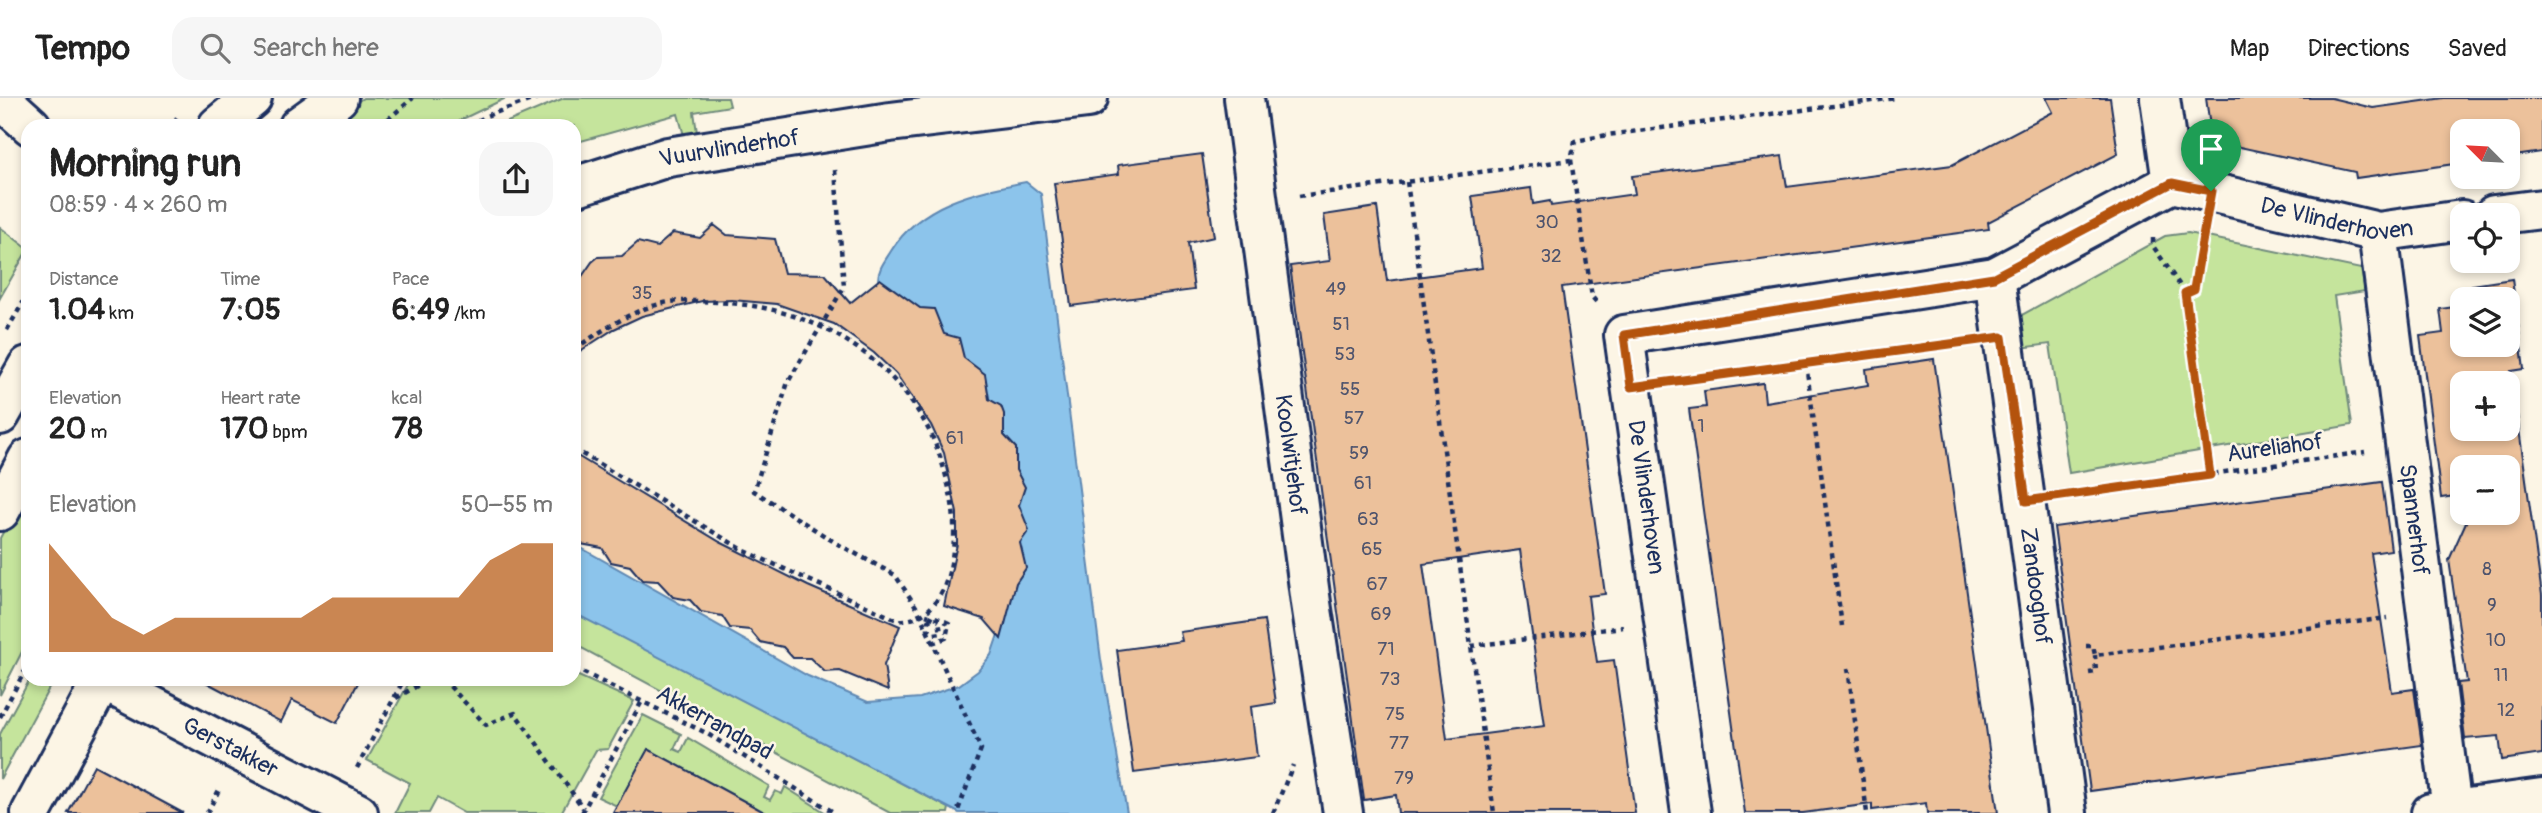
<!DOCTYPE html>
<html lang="en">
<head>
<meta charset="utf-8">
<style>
  :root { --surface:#fff; --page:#f6f6f6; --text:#222; --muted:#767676; --line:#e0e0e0; --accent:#b45309 }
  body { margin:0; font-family:Pangolin,sans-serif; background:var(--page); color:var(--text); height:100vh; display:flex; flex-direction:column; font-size:26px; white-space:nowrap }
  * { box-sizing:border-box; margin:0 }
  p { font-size:23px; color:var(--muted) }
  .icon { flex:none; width:38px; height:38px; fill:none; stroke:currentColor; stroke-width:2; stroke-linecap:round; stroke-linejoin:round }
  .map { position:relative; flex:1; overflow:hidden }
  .side { position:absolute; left:21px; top:21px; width:560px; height:567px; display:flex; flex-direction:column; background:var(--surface); border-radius:21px; box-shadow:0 4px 10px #0003 }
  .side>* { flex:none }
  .needle { width:46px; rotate:294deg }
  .fabs { position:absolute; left:2450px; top:21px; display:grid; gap:14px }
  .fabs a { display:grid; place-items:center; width:70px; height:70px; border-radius:14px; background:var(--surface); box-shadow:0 4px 10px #0003; font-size:35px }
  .pin { position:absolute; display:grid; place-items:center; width:60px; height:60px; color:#fff; margin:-72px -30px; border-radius:50% 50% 50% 0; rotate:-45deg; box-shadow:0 0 7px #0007 }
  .pin .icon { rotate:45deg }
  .round { display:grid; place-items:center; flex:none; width:74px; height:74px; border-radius:21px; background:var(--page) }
  .summary { display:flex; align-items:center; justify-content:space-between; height:119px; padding:0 28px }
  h1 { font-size:38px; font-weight:700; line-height:52px }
  .stats { display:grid; grid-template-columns:repeat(3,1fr); gap:10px; height:119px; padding:7px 28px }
  .stats div { display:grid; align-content:center }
  .stats b { font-size:30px; font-weight:700 }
  .stats small { font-size:19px; font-weight:400 }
  .stats p { font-size:19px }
  .chart { height:196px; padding:14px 28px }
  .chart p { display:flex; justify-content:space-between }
  .chart svg { width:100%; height:126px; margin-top:7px; fill:var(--accent); opacity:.7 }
  header { display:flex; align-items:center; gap:42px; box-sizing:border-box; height:98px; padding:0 35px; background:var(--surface); border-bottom:2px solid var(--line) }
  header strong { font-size:33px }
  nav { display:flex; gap:38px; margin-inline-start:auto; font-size:24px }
  .search { width:490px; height:63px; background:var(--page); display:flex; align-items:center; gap:18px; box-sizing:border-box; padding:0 24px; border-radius:21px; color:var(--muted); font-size:26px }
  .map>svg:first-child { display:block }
</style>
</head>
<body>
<header>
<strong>Tempo</strong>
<div class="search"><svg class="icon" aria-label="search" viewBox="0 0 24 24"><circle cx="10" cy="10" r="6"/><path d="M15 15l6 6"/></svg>Search here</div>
<nav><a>Map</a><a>Directions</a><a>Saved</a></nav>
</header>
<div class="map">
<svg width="2542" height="715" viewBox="0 0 2542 715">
  <rect width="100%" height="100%" fill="#fcf5e5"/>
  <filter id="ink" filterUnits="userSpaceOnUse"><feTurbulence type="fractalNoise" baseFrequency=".0143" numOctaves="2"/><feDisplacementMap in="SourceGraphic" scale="14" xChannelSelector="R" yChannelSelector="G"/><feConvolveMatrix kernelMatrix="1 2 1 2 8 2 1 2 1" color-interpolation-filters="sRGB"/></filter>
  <g filter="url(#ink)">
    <g fill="#c5e49c" stroke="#708a7d" stroke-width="2">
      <path d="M363 0H506L448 28H321Z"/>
      <path d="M564 0H728L730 8 694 14 698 41H685L678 16 574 45V28H498Z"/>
      <path d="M0 129 28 151 0 200Z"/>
      <path d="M2188 135 2361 171 2365 193 2334 198 2352 327 2069 375 2050 246 2020 250 2018 219 2165 138Z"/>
      <path d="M28 388V542L0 597V440Z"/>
      <path d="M574 514 949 710 948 715H890L574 546Z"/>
      <path d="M574 576 634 603 608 651 596 652 561 715H464L437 700 429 715H395L410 685 367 662 411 581H574Z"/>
      <path d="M30 581H54L0 681V636Z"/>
      <path d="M643 617 681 636 674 651 681 654 688 640 769 688 764 699 770 702 775 693 782 696 785 689 826 715H755L757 710 648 651 617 708 598 699Z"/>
    </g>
    <path fill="#8cc4eb" stroke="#5f88b3" stroke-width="2" d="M1026 84 1041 96 1101 562 1127 715H959L574 515V446L808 578 868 604 920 600 959 587 978 573 991 557 1012 496 919 214 878 182C878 171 885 163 891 153 921 105 974 94 1026 84Z"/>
    <g fill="#ecc19b" stroke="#1b2f5e" stroke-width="2" fill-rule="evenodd">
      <path d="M2046 0H2110L2118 56 1988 124 1989 131 1562 189 1605 496 1588 498 1592 532 1597 564 1614 562 1635 715H1398L1396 697 1364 702 1290 168 1330 163 1324 117 1377 109 1387 183 1482 170 1472 98 1531 90 1533 106 1550 103 1551 108 1635 96 1632 78 1782 58 1787 89 1952 67 2053 14ZM1520 452 1545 628 1447 641 1423 466Z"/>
      <path d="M2206 0H2331L2373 10 2444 0H2542V54L2508 59V33H2462V65L2356 80 2355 74 2212 43Z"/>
      <path d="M1202 56 1214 139 1188 145 1194 192 1071 208 1054 85 1119 76 1118 67Z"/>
      <path d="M714 127 727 137 775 141 784 175 825 176 850 205 880 181 920 210 934 211 944 236 959 240 964 260 985 276 989 301 1001 308 1004 316V337L1016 350V372L1025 389 1019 407 1029 432 1020 445 1026 470 1016 485 1001 541 984 521 944 508 957 446V415L944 355 931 327 896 276 874 255 834 226 777 206 732 202 702 203 642 218 614 231 574 257V190L592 164 598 159 622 158 638 144 657 149 673 135 700 140Z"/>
      <path d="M2512 181 2524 271 2511 273 2542 497V656L2502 662 2499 638 2465 641 2458 585 2467 584 2449 462 2470 415H2508V369H2462V397L2441 400 2420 238 2443 235 2440 211 2462 208V247H2508V201H2474L2472 187ZM2462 285H2508V331H2462Z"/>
      <path d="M1934 261 1998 715H1927L1926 705 1872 712V706L1803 715H1745L1689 311 1706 309 1704 293 1763 285 1765 304 1868 287 1866 271Z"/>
      <path d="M574 356 720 444 808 488 900 528 884 567 888 593 840 573 825 574 810 560H793L783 549 760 544 750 532 730 530 722 518 701 514 690 502 673 499 658 483 642 482 630 468 611 464 602 450 581 446 574 430Z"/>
      <path d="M2382 384 2391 452 2371 455 2392 594 2414 591 2422 647 2090 693 2054 429Z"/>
      <path d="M1264 522 1276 605 1251 609 1257 659 1134 675 1117 552 1182 543 1180 534Z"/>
      <path d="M200 581H360L337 625 292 602 281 624Z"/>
      <path d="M648 651 766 715H613Z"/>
      <path d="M94 667 183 715H68Z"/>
    </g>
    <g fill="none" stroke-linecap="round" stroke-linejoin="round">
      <defs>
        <g id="minor">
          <path d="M0 0 31 28"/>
          <path id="s1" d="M1244 0 1311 505 1343 715"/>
          <path d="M2160 0 2172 85"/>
          <path id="s2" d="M574 89 668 59 890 24 1088 0"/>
          <path d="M2494 117 2542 111"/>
          <path id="s3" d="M2378 134 2452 712"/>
          <path id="s4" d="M1995 179 2067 715"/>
          <path id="s5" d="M102 582 358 715"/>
          <path d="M31 715 103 581"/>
          <path id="s6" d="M1691 715 1624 237 1995 179 2172 85 2378 134 2462 122"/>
          <path d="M2431 715 2542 700"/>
        </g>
        <g id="tertiary">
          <path d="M218 28 252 0"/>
          <path d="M299 28 338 0"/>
          <path d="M0 317 28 268"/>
          <path d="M0 413 28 361"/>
        </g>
      </defs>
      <use href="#minor" stroke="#1b2f5e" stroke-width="44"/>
      <use href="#tertiary" stroke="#1b2f5e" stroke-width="44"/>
      <g stroke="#1b2f5e" stroke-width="4.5" stroke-dasharray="5 5" stroke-linecap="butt">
        <path d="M168 28 177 20"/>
        <path d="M380 28 413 0"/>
        <path d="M470 28 486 18 537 0"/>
        <path d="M1571 62 1592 199 1599 207"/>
        <path d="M835 72 844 189 788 284 754 393 836 445 895 477 917 510 981 651 957 715"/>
        <path d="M1407 84 1494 715"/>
        <path d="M1299 98 1571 62 1575 43 1607 37 1896 0"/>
        <path d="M2153 140V148L2185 195 2210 377"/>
        <path d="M2185 195 2194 191 2205 133"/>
        <path d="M7 232 28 196"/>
        <path d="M1806 266 1842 528"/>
        <path d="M1670 284 1963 244"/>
        <path d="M2065 397 2365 354"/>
        <path d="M926 517 929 518"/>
        <path d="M932 545 946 540 949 525 935 519 928 523V531L934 536 941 535 939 523"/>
        <path d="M1471 548 1623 529"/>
        <path d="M2086 548H2093L2095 557 2388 520"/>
        <path d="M574 570 706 635 835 715"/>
        <path d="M1848 570 1867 715"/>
        <path d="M2089 575 2096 574 2095 557"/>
        <path d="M443 581 486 627 515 615 583 710"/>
        <path d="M396 600 429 581"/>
        <path d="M0 619 28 567"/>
        <path d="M357 670 404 581"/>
        <path d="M207 715 220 690"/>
        <path d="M582 715 642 603"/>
        <path d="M1273 715 1293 667"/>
      </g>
      <use href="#minor" stroke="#fcf5e5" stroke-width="38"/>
      <use href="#tertiary" stroke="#fcf5e5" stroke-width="38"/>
      <g stroke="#1b2f5e" stroke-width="4.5" stroke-dasharray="5 5" stroke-linecap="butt">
        <path d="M574 251C602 233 631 212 664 205 684 200 738 205 759 209 808 218 855 242 889 277 909 297 929 327 938 353 944 369 949 388 952 405 959 444 951 526 897 522L745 453 574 351"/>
        <path d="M929 518 939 523"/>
      </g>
    </g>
  </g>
  <g fill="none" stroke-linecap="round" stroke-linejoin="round" filter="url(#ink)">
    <defs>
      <path id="route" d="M2172 85 2211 93 2194 191 2185 195 2210 377 2026 403 2002 239 1631 289 1624 237 1994 179Z"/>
    </defs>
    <use href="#route" stroke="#fff" stroke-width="14"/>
    <use href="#route" stroke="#b45309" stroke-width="9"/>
  </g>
  <g text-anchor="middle" stroke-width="5" stroke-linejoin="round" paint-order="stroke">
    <g font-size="19" fill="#4f546d">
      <text x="1547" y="130">30</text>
      <text x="1551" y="164">32</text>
      <text x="1336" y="197">49</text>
      <text x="642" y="201">35</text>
      <text x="1341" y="232">51</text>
      <text x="1345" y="262">53</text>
      <text x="1350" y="297">55</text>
      <text x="1354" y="326">57</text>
      <text x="1701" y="334">1</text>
      <text x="955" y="346">61</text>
      <text x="1359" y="361">59</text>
      <text x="1363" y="391">61</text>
      <text x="1368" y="427">63</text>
      <text x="1372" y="457">65</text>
      <text x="2487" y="477">8</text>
      <text x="1377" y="492">67</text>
      <text x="2492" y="513">9</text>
      <text x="1381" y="522">69</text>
      <text x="2496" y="548">10</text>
      <text x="1386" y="557">71</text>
      <text x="2501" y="583">11</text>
      <text x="1390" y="587">73</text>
      <text x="2506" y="618">12</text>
      <text x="1395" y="622">75</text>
      <text x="1399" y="651">77</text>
      <text x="1404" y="686">79</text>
    </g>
    <g font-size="23" fill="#1b2f5e" stroke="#fcf5e5">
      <text dy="8" stroke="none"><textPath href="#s2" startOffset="161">Vuurvlinderhof</textPath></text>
      <text dy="8" stroke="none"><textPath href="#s6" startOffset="1228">De Vlinderhoven</textPath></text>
      <text transform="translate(2275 349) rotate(-8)" y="8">Aureliahof</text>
      <text dy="8" stroke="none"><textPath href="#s1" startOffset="360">Koolwitjehof</textPath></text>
      <text transform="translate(1647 399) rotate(82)" y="8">De Vlinderhoven</text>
      <text dy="8" stroke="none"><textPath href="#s3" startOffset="290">Spannerhof</textPath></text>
      <text dy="8" stroke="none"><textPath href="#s4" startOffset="312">Zandooghof</textPath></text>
      <text transform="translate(715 624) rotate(29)" y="8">Akkerrandpad</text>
      <text dy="8" stroke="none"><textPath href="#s5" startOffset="145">Gerstakker</textPath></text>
    </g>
  </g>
</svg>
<div class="fabs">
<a><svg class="needle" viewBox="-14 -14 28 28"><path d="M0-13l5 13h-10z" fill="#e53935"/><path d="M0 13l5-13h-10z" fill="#767676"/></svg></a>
<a><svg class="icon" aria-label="locate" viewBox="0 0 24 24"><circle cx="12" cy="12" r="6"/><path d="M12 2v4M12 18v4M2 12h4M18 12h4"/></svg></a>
<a><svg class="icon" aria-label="layers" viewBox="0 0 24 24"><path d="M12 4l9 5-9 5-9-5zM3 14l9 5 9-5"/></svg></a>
<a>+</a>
<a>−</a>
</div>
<div class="pin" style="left:2211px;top:93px;background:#1e9e55"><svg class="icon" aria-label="arrive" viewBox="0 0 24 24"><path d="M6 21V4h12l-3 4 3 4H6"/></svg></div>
<section class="side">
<div class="summary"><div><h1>Morning run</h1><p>08:59 · 4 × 260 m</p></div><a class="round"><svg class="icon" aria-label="share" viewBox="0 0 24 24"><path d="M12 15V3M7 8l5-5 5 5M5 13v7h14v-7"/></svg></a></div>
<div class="stats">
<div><p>Distance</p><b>1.04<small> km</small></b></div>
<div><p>Time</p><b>7:05</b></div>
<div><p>Pace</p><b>6:49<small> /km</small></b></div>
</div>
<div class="stats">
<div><p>Elevation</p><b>20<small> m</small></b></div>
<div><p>Heart rate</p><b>170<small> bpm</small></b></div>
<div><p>kcal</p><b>78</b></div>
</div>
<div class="chart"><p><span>Elevation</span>50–55 m</p>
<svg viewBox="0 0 160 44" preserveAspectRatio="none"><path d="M0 44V6L10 19L20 32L30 38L40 32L50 32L60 32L70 32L80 32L90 25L100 25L110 25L120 25L130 25L140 12L150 6L160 6V44z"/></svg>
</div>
</section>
</div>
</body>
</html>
